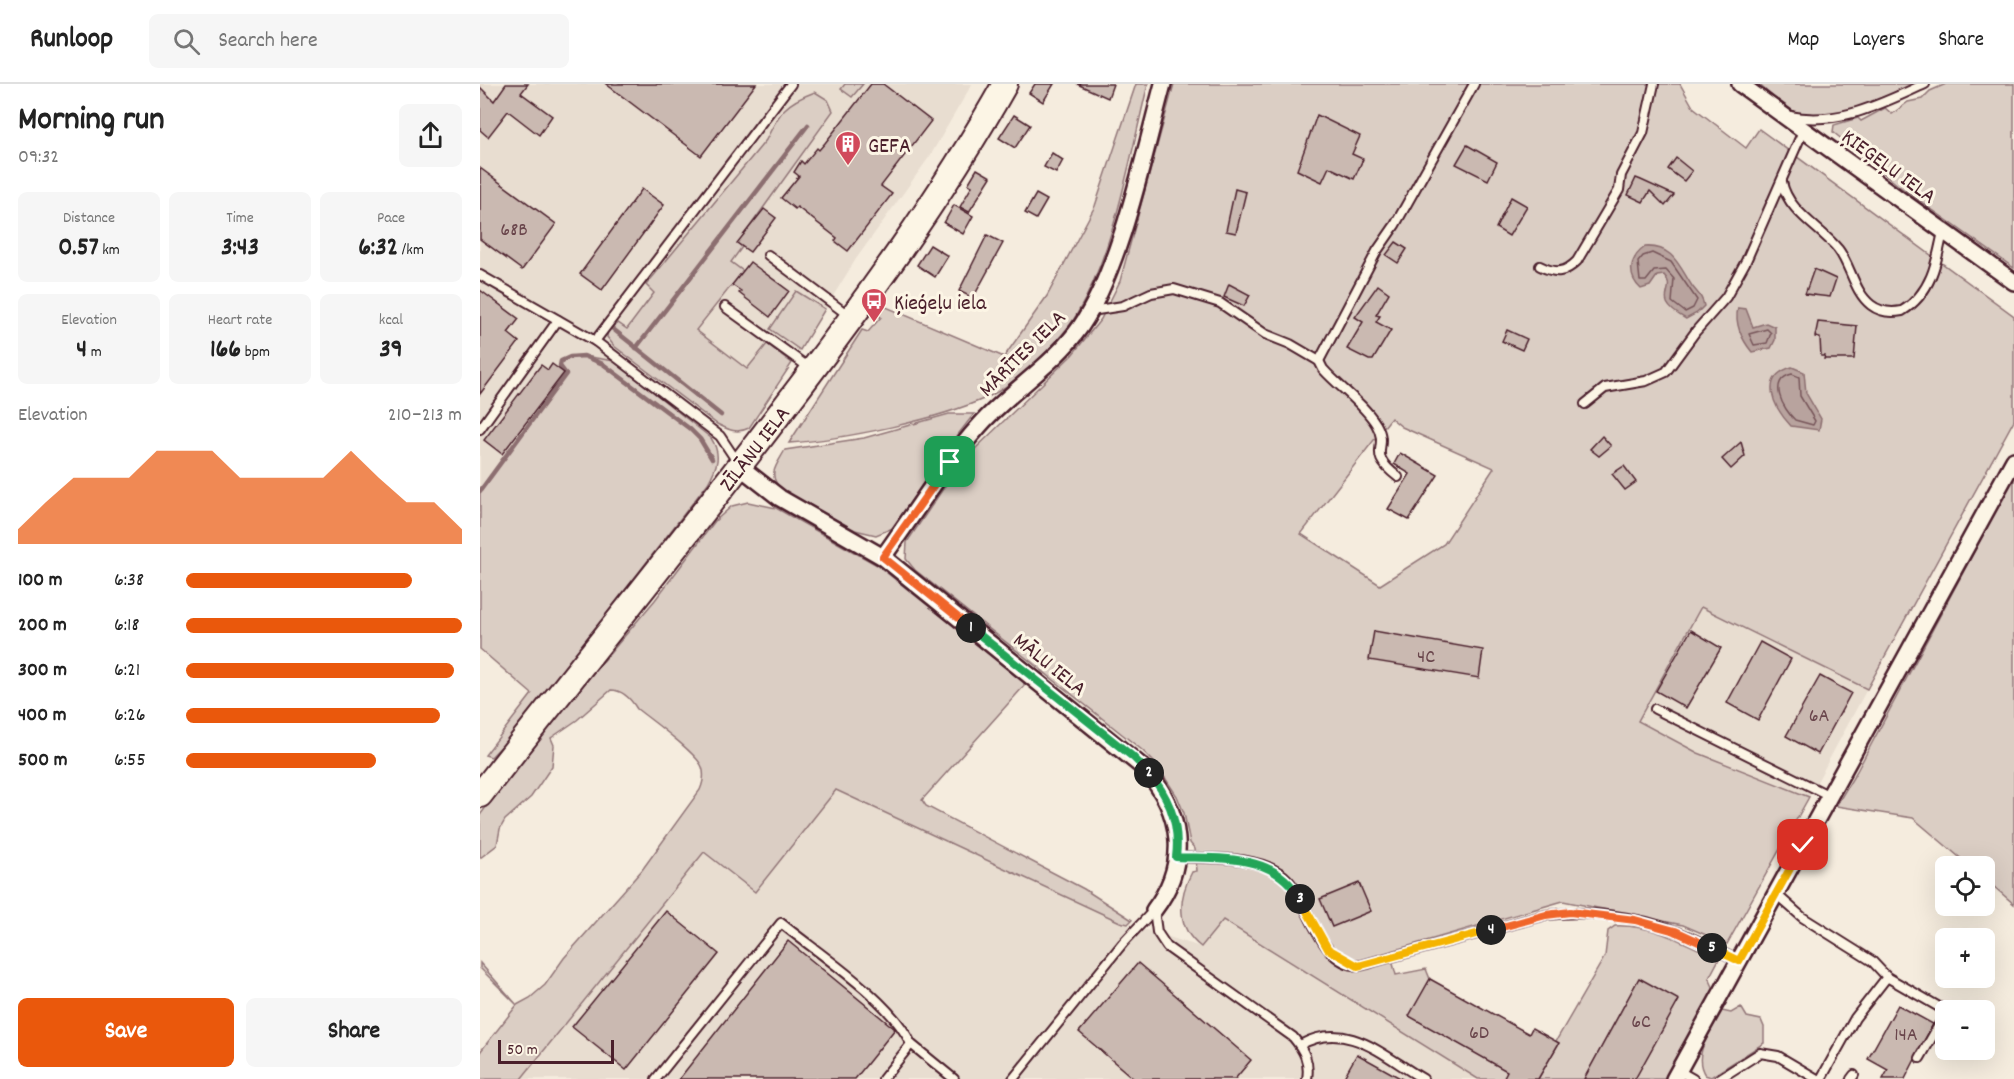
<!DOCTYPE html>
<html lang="en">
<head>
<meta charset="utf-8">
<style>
  :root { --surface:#fff; --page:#f6f6f6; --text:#222; --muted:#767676; --line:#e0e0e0; --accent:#ea580c }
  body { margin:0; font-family:Dekko,sans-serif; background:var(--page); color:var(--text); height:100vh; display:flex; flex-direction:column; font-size:22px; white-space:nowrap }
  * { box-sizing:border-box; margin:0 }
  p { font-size:20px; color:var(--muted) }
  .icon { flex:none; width:33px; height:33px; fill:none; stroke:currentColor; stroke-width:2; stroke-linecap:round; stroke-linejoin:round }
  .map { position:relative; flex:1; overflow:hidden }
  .panel { display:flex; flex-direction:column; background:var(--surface); width:480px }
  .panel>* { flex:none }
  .buttons { position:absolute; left:1455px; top:772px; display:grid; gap:12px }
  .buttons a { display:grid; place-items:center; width:60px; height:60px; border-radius:9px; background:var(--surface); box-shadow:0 6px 24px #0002; font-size:30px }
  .scale { position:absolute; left:18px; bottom:15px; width:116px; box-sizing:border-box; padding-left:6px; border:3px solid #4a1f2b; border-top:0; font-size:16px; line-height:21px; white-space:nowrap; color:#4a1f2b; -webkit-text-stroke:4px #fcf5e5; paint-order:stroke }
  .pin { position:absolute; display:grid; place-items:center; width:51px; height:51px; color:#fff; margin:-26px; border-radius:12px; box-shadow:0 3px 9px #0006 }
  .km { position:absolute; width:30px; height:30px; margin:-15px; border-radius:50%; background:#222; color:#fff; font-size:16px; line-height:30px; text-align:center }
  .round { display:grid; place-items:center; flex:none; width:63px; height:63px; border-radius:9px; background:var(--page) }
  .overview { display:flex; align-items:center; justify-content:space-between; height:102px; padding:0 18px }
  h1 { font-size:33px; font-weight:700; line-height:45px }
  .stats { display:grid; grid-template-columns:repeat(3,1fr); gap:9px; height:102px; padding:6px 18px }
  .stats div { display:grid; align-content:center; border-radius:9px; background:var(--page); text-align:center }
  .stats b { font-size:26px; font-weight:700 }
  .stats small { font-size:16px; font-weight:400 }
  .stats p { font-size:16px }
  .chart { height:168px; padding:12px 18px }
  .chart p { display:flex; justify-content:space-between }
  .chart svg { width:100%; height:108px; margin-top:6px; fill:var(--accent); opacity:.7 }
  .cta { display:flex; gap:12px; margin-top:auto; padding:12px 18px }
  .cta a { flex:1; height:69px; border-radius:9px; background:var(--accent); color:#fff; font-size:24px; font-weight:700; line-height:69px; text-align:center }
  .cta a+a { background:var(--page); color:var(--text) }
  ul { padding:0 18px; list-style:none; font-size:20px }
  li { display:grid; grid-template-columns:96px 72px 1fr; align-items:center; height:45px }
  li i { height:15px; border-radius:8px; background:var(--accent) }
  header { display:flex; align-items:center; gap:36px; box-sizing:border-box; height:84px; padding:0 30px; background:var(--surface); border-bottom:2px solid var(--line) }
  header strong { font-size:28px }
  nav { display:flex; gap:33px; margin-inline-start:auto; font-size:21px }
  .search { width:420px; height:54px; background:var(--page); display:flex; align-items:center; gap:15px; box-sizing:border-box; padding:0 21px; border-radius:9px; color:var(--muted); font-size:22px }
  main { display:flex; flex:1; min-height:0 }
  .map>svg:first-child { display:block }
</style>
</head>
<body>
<header>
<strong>Runloop</strong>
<div class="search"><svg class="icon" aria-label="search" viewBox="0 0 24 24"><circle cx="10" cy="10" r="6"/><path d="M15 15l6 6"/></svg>Search here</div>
<nav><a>Map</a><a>Layers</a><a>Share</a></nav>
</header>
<main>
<section class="panel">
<div class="overview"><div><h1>Morning run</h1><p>09:32</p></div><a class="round"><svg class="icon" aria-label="share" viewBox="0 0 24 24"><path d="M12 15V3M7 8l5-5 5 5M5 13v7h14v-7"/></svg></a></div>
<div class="stats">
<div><p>Distance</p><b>0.57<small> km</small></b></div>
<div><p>Time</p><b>3:43</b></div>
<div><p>Pace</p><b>6:32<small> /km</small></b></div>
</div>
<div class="stats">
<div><p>Elevation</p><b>4<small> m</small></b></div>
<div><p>Heart rate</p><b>166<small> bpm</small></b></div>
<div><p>kcal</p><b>39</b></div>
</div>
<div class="chart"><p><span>Elevation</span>210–213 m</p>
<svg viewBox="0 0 160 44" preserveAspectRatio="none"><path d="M0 44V38L10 27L20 17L30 17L40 17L50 6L60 6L70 6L80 17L90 17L100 17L110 17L120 6L130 17L140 27L150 27L160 38V44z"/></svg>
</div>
<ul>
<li><b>100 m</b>6:38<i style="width:82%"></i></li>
<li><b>200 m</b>6:18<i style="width:100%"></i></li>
<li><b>300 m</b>6:21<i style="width:97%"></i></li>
<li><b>400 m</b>6:26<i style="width:92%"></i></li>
<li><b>500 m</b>6:55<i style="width:69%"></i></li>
</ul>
<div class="cta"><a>Save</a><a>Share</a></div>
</section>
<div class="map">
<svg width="1534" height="995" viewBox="0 0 1534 995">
  <rect width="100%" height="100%" fill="#f5ecde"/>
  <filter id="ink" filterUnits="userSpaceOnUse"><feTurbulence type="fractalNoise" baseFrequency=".0167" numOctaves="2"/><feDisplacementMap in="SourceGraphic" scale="12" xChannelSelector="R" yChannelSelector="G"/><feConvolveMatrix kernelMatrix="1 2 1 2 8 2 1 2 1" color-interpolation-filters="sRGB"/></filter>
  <g filter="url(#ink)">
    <g fill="#e8ddd0">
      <path d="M0 0H365L361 5 372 13 383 0H492L450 72 376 175 345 225 316 207 290 245 320 266 312 279 287 261 267 285 215 246 263 187 251 178 262 163 257 159 294 39 286 56 166 201 174 209 147 245 138 239 127 253 142 267 134 277 104 272 86 290 0 407Z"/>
      <path d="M1221 523 1387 605 1329 713 1218 669 1158 637Z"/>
      <path d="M356 706 640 838 721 863 743 836 998 995H41L224 768 275 807Z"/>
    </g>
    <g fill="#dbcec4" stroke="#927678" stroke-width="1.5" fill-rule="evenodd">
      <path d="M365 0H383L372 13 361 5Z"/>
      <path d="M656 0H668C650 72 635 166 597 230 582 256 536 300 508 313 457 336 366 355 309 359L382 246 388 248 401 233 396 229 404 222 524 273 567 212 615 122Z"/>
      <path d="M694 0H1200L1213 23 1266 64 1279 45 1534 232V336L1387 605 1221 523 1158 637 1218 669 1329 713 1247 860 1203 841 1083 817 880 876 875 887C890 888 898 880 912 876L916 891 946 885 950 895 930 932 1027 987 1031 995H998L743 836 721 863C696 844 698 814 712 788L717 787 715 765 710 759 704 729 697 712 676 680 662 666 435 486 426 475 427 458 467 399 496 364 592 271 621 235 640 197ZM911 334 922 343 1014 384 964 460 900 501 821 450Z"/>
      <path d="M1278 0H1437C1402 15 1345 47 1308 25 1299 20 1289 8 1278 0Z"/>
      <path d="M1466 0H1534V184L1419 102 1353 48 1354 41 1378 34 1381 37 1405 24 1412 30 1428 18 1442 15 1450 7Z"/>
      <path d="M335 8 348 16 353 27 258 159 262 163 251 178 263 187 216 246 267 285 287 260 312 279 269 344C257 350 249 346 237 340L134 262 127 253 128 246 138 239 147 245 174 209 166 201 286 56C300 27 305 19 335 8Z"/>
      <path d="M316 207 345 225 320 266 290 245Z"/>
      <path d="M104 272 134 277 231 354C242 371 237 383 228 399L35 648 11 673 5 671 52 610 0 565V407L86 290 80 282 81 277 90 273Z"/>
      <path d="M469 330H494L462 371 413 444 396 451 375 446 301 405C287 390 296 382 305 366L384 354Z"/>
      <path d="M1534 393V820L1505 795 1504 783H1491L1433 734 1356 722 1377 687Z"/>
      <path d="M268 418 296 424 397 481 544 598V602L442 716 446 722 604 805 652 836 648 840 640 838 356 706 275 808 224 768 41 995H0V968L37 921 0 884V879L37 921 50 914 65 901 84 874 162 786 220 706C223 699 225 691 222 683 217 669 171 636 157 625 151 615 143 606 131 606L97 636 71 654 74 661 72 682 51 713 25 736 20 745 17 761 0 774V731L67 644 175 516 235 437 252 422Z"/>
      <path d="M1135 842C1172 840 1207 860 1239 875L1229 894 1234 905 1187 995H1155L1159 894 1104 995H1058L1079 959 1076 957 1125 872 1128 847Z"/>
      <path d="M1261 923 1267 933 1281 936 1284 943V959L1231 993 1225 991C1211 970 1232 946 1242 927L1251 929Z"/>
    </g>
    <g fill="#b8a39e" stroke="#8c6e70" stroke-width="1.5">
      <path d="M1165 163C1193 161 1199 182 1212 202 1218 210 1222 212 1224 222L1217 229 1206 235C1168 214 1199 208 1184 191L1177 192 1170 202 1161 205C1147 192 1149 174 1165 163Z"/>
      <path d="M1258 224 1266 225 1273 243 1286 239 1295 243V256L1291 264 1272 268C1262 256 1254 239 1258 224Z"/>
      <path d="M1312 283 1324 288 1326 309 1341 335 1339 346 1311 342C1294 324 1278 293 1312 283Z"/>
    </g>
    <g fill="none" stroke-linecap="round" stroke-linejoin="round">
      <g stroke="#765459" stroke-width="1.5">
        <path d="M1172 169 1191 178 1217 216 1213 224 1205 228 1192 218 1194 195 1186 186 1174 187 1166 197H1160L1158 178 1163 172Z"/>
        <path d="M1287 245 1291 249 1287 259 1274 261 1269 250Z"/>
        <path d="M1312 290 1319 293 1320 312 1335 337 1333 341 1315 336C1303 325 1287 296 1312 290Z"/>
      </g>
      <g stroke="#8c6e70" stroke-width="4.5">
        <path d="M133 245 241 331"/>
        <path d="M156 264 328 41"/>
        <path d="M0 407 86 290 80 282 81 277 90 273 104 272 123 280 210 345 220 355 232 375"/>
      </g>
    </g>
    <g fill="#cab9b1" stroke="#4a1f2b" stroke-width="1.5">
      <path d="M26 0H48L41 9 72 32 59 51 28 27 8 53 0 46V3L14 17Z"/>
      <path d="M126 0H276L221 72Z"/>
      <path d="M391 0H403L451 37 401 102 412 110 368 167 355 157 357 154 317 123 315 125 301 114 319 92 314 88 321 77 324 80 337 64 339 66 345 59Z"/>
      <path d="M555 0H574L563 18 549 9Z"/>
      <path d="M597 0H633L628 14Z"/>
      <path d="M534 31 550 41 535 64 519 54Z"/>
      <path d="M837 31 880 52 872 70 883 75 874 95 849 83 842 98 817 86Z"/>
      <path d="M987 61 1017 78 1008 96 976 80Z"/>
      <path d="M572 69 583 76 576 89 564 83Z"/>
      <path d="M1196 74 1212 87 1204 97 1188 85Z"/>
      <path d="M0 84 76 140 42 186 0 155Z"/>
      <path d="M497 85 511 93 489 128 480 123 492 102 488 100Z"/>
      <path d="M1156 94 1161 96 1194 111 1185 122 1170 107 1163 118 1148 111Z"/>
      <path d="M162 105 184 121 122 206 100 190Z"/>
      <path d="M755 105 766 108 756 149 746 147Z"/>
      <path d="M556 110 567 116 556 135 545 129Z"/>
      <path d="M1031 113 1047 122 1029 152 1016 144Z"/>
      <path d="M474 121 493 132 483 150 464 139Z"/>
      <path d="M284 125 296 134 270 168 257 159Z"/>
      <path d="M507 151 523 159 493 214 479 207Z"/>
      <path d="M916 158 927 165 918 179 906 171Z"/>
      <path d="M450 161 468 172 455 193 437 181Z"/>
      <path d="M270 178 309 207 290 233 259 209 261 207 252 201Z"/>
      <path d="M1334 185 1356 195 1350 213 1325 210Z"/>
      <path d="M749 200 770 211 764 222 744 213Z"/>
      <path d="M898 201 909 209 896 231 900 232 896 238 911 246 893 276H889L867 265 883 238 875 233Z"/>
      <path d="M0 206 39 235 28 249 39 258 0 310Z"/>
      <path d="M1338 238 1377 242 1374 275H1344L1345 272H1341L1340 254 1335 253Z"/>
      <path d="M1027 246 1047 255 1042 266 1022 257Z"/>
      <path d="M72 280 84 289 22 370 4 356 61 281 68 286Z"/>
      <path d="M1122 352 1131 362 1119 372 1110 365Z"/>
      <path d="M1261 358 1265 372 1251 385 1242 375Z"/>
      <path d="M920 369 958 391 929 436 908 425 930 390 914 380Z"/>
      <path d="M1144 382 1156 398 1145 406 1132 390Z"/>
      <path d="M1211 546 1241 564 1206 624 1176 607Z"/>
      <path d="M894 547 1003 566 999 594 889 576Z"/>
      <path d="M1280 558 1311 575 1278 636 1247 619Z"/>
      <path d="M1340 592 1371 609 1338 670 1306 652Z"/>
      <path d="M879 799 891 827 852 843 840 815Z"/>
      <path d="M186 827 239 870 146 986 92 943Z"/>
      <path d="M308 857 415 945 375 995H199Z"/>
      <path d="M658 879 771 976 755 995H654L599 948Z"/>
      <path d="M1159 894 1199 916 1155 995H1104Z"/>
      <path d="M950 895 1049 950 1052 944 1079 959 1058 995H1023L1027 987 929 932Z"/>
      <path d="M1418 921 1453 940 1425 995H1403L1408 986 1388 975Z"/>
      <path d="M877 970 922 995H863Z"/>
    </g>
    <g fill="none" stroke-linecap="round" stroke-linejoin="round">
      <defs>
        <g id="service">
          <path d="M1309 32C1360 42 1400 20 1445 0"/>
          <path d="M1302 98C1308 128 1340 143 1358 165 1371 182 1374 208 1391 221 1400 228 1411 229 1422 227 1451 210 1457 178 1463 147"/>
          <path d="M288 171 368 231"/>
          <path d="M1060 182C1076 190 1085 189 1097 177L1139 106 1141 91 1163 49 1174 0"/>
          <path d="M0 191 115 257 240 352 258 379"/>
          <path d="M245 223 331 285"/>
          <path d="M611 227 643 222 671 209 694 205 740 219 785 250 810 260 839 277 843 285C859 303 883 319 896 340 911 366 884 367 918 393"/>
          <path d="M115 257 311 0"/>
          <path d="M839 277 897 167 915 141 994 0"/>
          <path d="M1105 320 1125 304 1166 297 1186 288 1216 247 1246 213 1266 177 1323 47"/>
          <path d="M0 345 78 236"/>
          <path d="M1175 625 1350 712"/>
          <path d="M696 773C729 775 776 770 804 792 829 813 838 885 882 881L1066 831C1107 826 1156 832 1195 847 1217 855 1238 867 1259 877"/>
          <path d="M1296 810 1322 833 1392 877 1407 893 1466 927"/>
          <path d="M674 826 677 848 687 863 813 953C824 966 830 978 827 995"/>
          <path d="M820 961C867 935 902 971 943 995"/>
          <path d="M1440 974 1466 929"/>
          <path d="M1199 987 1213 995"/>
          <path d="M176 995 301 839C339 870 412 917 431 960"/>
          <path d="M403 995 431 960 474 995"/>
          <path d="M533 995 643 859 674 826"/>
          <path d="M1239 995 1280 969 1298 972 1337 995"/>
          <path d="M1341 995 1375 934 1407 893"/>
          <path d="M1371 995 1374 991"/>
        </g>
        <g id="minor">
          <path d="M1260 0 1534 198"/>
          <path d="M259 382 300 414 403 473 665 685C702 728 710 779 674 826"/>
          <path d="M403 473C435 429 464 381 500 341 531 306 574 281 601 242 641 183 664 70 683 0"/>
          <path d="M1194 995 1534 376"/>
        </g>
        <g id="trunk">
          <path id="s1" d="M0 711C100 583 202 458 300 329 381 223 460 116 525 0"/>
        </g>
      </defs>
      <use href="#service" stroke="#4a1f2b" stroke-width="12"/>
      <use href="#minor" stroke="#4a1f2b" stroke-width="20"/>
      <use href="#trunk" stroke="#4a1f2b" stroke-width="28"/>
      <use href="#service" stroke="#fcf5e5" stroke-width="8"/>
      <use href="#minor" stroke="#fcf5e5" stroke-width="15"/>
      <use href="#trunk" stroke="#fcf5e5" stroke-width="24"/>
    </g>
  </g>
  <g fill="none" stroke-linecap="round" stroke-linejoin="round" filter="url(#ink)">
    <defs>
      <path id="split-1" d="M470 378 403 473 491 544"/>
      <path id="split-2" d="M491 544 653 673 669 689"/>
      <path id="split-3" d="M669 689C690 714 700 742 696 773 741 775 796 769 820 815"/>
      <path id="split-4" d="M820 815 848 865 878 882 1011 846"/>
      <path id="split-5" d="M1011 846 1066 831 1090 828 1155 836 1195 847 1232 864"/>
      <path id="split-6" d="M1232 864 1259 877 1323 761"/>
    </defs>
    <use href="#split-1" stroke="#fff" stroke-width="12"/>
    <use href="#split-2" stroke="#fff" stroke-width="12"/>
    <use href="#split-3" stroke="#fff" stroke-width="12"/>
    <use href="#split-4" stroke="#fff" stroke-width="12"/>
    <use href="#split-5" stroke="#fff" stroke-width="12"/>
    <use href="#split-6" stroke="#fff" stroke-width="12"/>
    <use href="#split-1" stroke="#f0652b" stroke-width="8"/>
    <use href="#split-2" stroke="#22a559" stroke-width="8"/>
    <use href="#split-3" stroke="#22a559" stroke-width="8"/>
    <use href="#split-4" stroke="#f5b400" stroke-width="8"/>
    <use href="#split-5" stroke="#f0652b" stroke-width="8"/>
    <use href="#split-6" stroke="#f5b400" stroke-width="8"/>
  </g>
  <defs>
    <symbol id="building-pin" viewBox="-11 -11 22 30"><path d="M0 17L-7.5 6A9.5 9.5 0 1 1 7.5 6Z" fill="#d1495b" stroke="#fcf5e5"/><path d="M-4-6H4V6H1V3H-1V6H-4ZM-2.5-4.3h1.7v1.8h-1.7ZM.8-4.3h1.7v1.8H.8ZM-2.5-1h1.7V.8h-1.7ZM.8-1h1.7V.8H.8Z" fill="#fff"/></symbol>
    <symbol id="bus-pin" viewBox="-11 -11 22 30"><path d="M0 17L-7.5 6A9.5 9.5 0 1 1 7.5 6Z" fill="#d1495b" stroke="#fcf5e5"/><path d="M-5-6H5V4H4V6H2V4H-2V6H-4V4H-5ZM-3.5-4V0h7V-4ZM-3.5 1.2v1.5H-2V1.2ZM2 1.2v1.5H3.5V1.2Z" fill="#fff"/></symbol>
  </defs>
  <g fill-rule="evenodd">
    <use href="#building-pin" x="353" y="45" width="30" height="40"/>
    <use href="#bus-pin" x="379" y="202" width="30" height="40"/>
  </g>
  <g text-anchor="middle" stroke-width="6" stroke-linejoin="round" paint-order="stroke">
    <g font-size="20" fill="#6a464c">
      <text x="34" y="151">68B</text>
      <text x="946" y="578">4C</text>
      <text x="1339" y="637">6A</text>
      <text x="1161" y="943">6C</text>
      <text x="999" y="954">6D</text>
      <text x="1426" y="956">14A</text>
    </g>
    <g font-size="22" fill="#4a1f2b" stroke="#fcf5e5" text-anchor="start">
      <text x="388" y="68">GEFA</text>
      <text x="414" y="225">Ķieģeļu iela</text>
    </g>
    <g font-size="22" fill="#4a1f2b" stroke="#fcf5e5">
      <text transform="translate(1410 81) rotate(36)" y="8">ĶIEĢEĻU IELA</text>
      <text transform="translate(541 268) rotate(-45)" y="8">MĀRĪTES IELA</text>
      <text dy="8" stroke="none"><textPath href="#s1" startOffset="442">ZĪLĀNU IELA</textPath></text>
      <text transform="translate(571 579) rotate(39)" y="8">MĀLU IELA</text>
    </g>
  </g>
</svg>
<div class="buttons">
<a><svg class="icon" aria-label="locate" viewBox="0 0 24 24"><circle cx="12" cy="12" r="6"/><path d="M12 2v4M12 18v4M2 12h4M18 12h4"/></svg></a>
<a>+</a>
<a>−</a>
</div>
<div class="scale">50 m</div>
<div class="pin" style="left:470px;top:378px;background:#1e9e55"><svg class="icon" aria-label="arrive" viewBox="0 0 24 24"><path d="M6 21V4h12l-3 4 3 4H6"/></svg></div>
<div class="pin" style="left:1323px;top:761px;background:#d93025"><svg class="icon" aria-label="check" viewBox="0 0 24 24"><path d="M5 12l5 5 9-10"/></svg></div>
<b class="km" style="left:491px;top:544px">1</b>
<b class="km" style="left:669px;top:689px">2</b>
<b class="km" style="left:820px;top:815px">3</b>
<b class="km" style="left:1011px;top:846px">4</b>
<b class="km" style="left:1232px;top:864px">5</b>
</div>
</main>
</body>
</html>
